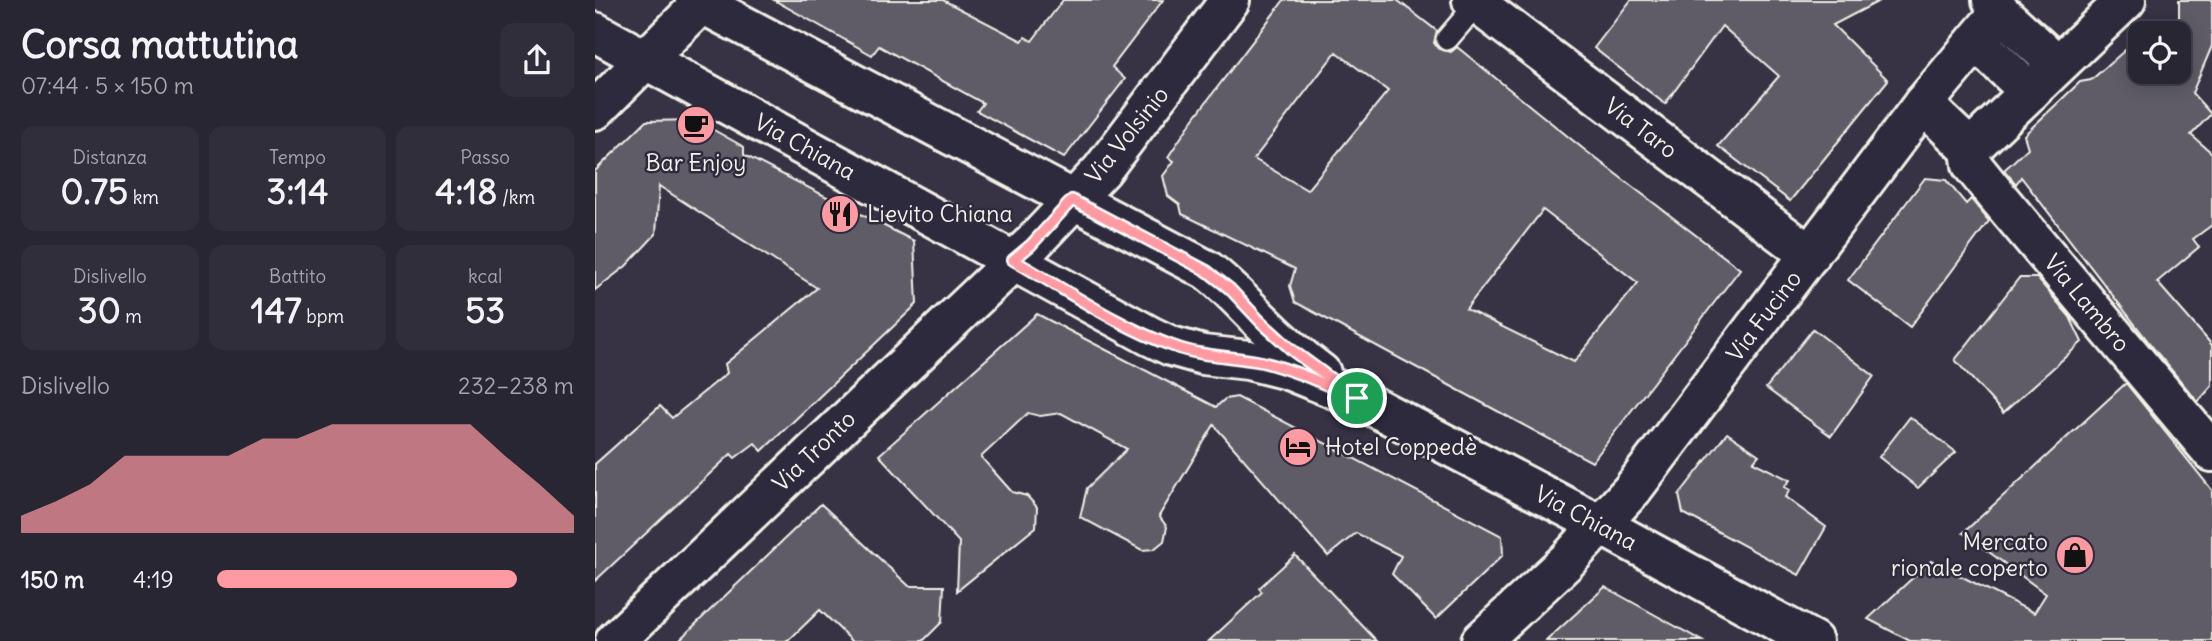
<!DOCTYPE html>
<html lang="it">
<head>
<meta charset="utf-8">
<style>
  :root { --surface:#292633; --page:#312e3b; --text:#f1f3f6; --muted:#a5a5ac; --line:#45434e; --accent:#ff9aa2 }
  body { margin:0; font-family:Delius,sans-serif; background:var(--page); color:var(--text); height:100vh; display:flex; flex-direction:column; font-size:26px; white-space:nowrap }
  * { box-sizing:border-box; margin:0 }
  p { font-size:23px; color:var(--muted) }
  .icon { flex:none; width:38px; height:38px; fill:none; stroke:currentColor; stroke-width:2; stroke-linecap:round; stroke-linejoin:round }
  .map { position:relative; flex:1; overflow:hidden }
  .sheet { display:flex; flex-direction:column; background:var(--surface); width:595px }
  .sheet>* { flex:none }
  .tools { position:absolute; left:1533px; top:21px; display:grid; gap:14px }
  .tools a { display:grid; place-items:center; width:63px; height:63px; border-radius:14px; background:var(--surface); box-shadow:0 4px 18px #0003,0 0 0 2px var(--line); font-size:35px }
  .pin { position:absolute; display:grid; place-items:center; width:60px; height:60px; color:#fff; margin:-30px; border:4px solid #fff; border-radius:50%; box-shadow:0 2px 7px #0007 }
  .round { display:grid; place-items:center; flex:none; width:74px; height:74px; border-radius:14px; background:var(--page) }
  .head { display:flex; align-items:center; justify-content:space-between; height:119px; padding:0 21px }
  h1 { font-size:38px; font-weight:700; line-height:52px }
  .stats { display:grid; grid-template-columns:repeat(3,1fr); gap:10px; height:119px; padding:7px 21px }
  .stats div { display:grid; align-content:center; border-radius:14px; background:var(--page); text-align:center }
  .stats b { font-size:35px; font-weight:700 }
  .stats small { font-size:19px; font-weight:400 }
  .stats p { font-size:19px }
  .chart { height:196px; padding:14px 21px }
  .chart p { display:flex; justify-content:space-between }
  .chart svg { width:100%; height:126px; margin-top:7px; fill:var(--accent); opacity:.7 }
  ul { padding:0 21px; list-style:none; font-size:23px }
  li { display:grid; grid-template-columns:112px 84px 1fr; align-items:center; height:52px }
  li i { height:18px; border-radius:9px; background:var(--accent) }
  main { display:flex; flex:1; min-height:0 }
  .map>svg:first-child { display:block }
</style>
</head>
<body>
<main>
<section class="sheet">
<div class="head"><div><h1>Corsa mattutina</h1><p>07:44 · 5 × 150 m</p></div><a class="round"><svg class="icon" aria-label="share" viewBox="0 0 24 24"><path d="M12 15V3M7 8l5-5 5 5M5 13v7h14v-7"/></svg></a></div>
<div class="stats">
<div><p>Distanza</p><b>0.75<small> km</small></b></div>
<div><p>Tempo</p><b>3:14</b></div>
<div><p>Passo</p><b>4:18<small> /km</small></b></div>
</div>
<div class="stats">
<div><p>Dislivello</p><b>30<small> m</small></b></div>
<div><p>Battito</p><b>147<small> bpm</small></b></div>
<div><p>kcal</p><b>53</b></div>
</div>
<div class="chart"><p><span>Dislivello</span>232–238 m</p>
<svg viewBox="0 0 160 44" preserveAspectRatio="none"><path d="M0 44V38L10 33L20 27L30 17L40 17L50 17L60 17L70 11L80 11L90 6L100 6L110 6L120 6L130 6L140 17L150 27L160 38V44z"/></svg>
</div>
<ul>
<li><b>150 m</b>4:19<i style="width:84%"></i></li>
</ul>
</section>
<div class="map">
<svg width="1617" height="641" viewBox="0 0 1617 641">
  <rect width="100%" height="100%" fill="#373244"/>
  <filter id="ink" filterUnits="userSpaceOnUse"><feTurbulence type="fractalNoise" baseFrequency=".0143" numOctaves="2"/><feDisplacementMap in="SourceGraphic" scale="14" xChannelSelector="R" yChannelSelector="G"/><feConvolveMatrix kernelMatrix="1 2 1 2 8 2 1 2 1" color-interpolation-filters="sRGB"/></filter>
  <g filter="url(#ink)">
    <g fill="#5f5c67" stroke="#f4f1e8" stroke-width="2" fill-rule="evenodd">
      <path d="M179 0H348L427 41 430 37 437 41 468 0H568L517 67 530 79 469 158 382 111 388 103 284 46 277 55Z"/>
      <path d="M689 0H802L842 31 839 43 844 49 856 52 862 47 991 151 1145 269 997 462 700 302 695 286 700 269 587 214 585 205 573 196 568 176 579 161 573 157 599 118ZM741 52 793 91 712 190 659 159ZM948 210 1043 283 979 362 871 309Z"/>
      <path d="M1036 0H1286L1238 25 1293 80 1195 201 1123 146 1184 76 1127 26 1070 104 999 48Z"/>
      <path d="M1584 0H1617V46L1597 93 1616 114 1596 135 1617 153V225L1598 239 1604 247 1562 282 1617 345V386L1603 402 1563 354 1426 177 1421 184 1409 170 1433 148 1429 135 1485 82 1496 80 1545 37V72H1584Z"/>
      <path d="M101 120 149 147V155L319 241 322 304 167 451 160 443 140 458 136 454 0 581V464L65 406 77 418 132 373 130 364 222 288 64 186 61 234 31 266 0 290V171L51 121Z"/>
      <path d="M1330 178 1351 180 1371 204 1376 199 1394 221 1315 327 1253 280Z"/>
      <path d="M1424 278H1442L1475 317 1487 342 1408 413 1360 360Z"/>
      <path d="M442 314 621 407 630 399 642 397 907 536 908 555 841 619 797 574 806 556 761 533 733 556 619 425 564 516 572 527 569 541 559 549 547 550 485 517 492 488 532 449 466 413 445 416 433 413 386 457 417 492 432 496 442 507 441 527 362 591 364 542 284 455Z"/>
      <path d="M1218 329 1279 376 1236 436 1171 388Z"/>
      <path d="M1531 383 1617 490V641H1315L1273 619 1336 561 1439 613 1451 594 1368 533Z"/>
      <path d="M1315 417 1361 452 1323 488 1284 457Z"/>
      <path d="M1132 433 1164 455 1158 462 1195 480 1189 487 1195 490 1190 497 1231 527 1204 575 1088 513 1084 495Z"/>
      <path d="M226 504 314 586H349L347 622 328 641H257L225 610 193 641H83Z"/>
      <path d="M700 555 782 641H614L667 592 664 588Z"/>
      <path d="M1010 587 1107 641H951Z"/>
    </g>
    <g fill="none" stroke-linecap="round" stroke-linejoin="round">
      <defs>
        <path id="service" d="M852 39 882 4"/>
        <g id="minor">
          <path d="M877 0 1215 255"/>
          <path d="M1397 0 1405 12 1462 64"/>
          <path d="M1382 42 1435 92"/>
          <path d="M1328 104 1375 149 1531 0"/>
          <path d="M1375 149 1377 165 1402 196 1617 452"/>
          <path d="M20 641 436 245 507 170 635 0"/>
          <path d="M886 641 971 562 1037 490 1328 104 1405 12"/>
        </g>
        <g id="tertiary">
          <path d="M100 0 612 270C632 285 647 302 664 319 683 338 704 357 726 373"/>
          <path d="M0 32 555 336 576 346 608 355 653 360 693 370 762 398 1006 525 1218 641"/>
          <path d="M0 110 110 0"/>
        </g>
      </defs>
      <use href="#service" stroke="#f4f1e8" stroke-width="26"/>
      <use href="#minor" stroke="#f4f1e8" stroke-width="44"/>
      <use href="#tertiary" stroke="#f4f1e8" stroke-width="44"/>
      <use href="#service" stroke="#2f2a3d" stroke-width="21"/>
      <use href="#minor" stroke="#2f2a3d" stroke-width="38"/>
      <use href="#tertiary" stroke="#2f2a3d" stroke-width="38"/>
    </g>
  </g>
  <g fill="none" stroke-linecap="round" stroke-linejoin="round" filter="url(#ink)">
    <defs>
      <path id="route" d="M477 200 612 271 635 289 665 321 698 351 762 398C731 385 700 370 667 362 637 356 607 357 578 346 524 327 468 288 418 260L436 245Z"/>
    </defs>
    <use href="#route" stroke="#fff" stroke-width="14"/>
    <use href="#route" stroke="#ff9aa2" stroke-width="9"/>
  </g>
  <defs>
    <symbol id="cafe-disc" viewBox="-11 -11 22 22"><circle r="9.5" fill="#ff9aa2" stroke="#2f2a3d"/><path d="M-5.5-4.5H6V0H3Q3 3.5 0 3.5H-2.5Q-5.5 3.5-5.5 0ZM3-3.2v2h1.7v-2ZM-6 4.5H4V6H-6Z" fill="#111"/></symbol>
    <symbol id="restaurant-disc" viewBox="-11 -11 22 22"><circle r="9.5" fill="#ff9aa2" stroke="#2f2a3d"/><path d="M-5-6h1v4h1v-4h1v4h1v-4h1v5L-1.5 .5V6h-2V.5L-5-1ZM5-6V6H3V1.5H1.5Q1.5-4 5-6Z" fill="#111"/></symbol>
    <symbol id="hotel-disc" viewBox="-11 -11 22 22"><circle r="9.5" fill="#ff9aa2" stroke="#2f2a3d"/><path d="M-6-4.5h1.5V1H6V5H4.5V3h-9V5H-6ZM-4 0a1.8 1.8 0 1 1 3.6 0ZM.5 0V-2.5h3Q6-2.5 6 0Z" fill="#111"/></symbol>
    <symbol id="shop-disc" viewBox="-11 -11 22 22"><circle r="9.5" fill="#ff9aa2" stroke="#2f2a3d"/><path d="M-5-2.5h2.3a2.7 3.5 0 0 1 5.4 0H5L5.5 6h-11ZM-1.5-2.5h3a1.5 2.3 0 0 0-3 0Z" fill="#111"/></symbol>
  </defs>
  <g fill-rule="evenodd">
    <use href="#cafe-disc" x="79" y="103" width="44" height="44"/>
    <use href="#restaurant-disc" x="223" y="192" width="44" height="44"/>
    <use href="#hotel-disc" x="681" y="425" width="44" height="44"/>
    <use href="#shop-disc" x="1458" y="533" width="44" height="44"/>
  </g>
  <g text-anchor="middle" stroke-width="5" stroke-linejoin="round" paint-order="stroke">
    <g font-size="23" fill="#f4f1e8" stroke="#2f2a3d">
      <text transform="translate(1046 128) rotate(37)" y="8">Via Taro</text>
      <text transform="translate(532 135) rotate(-51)" y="8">Via Volsinio</text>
      <text transform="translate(210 147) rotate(29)" y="8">Via Chiana</text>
      <text transform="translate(1492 303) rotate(50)" y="8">Via Lambro</text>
      <text transform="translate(1169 316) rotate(-53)" y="8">Via Fucino</text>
      <text transform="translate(219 451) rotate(-44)" y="8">Via Tronto</text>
      <text transform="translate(991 518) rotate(28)" y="8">Via Chiana</text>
    </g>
    <g font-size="23" fill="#f4f1e8" stroke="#2f2a3d" text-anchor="start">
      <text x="101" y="171" text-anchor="middle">Bar Enjoy</text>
      <text x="272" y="222">Lievito Chiana</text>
      <text x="730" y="455">Hotel Coppedè</text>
      <text x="1453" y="550" text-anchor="end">Mercato<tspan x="1453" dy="26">rionale coperto</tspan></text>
    </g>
  </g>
</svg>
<div class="tools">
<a><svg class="icon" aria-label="locate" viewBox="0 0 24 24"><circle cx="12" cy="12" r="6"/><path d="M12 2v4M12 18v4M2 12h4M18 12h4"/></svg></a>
</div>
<div class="pin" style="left:762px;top:398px;background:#1e9e55"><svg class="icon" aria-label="arrive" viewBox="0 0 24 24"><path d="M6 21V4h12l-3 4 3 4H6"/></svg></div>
</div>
</main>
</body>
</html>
